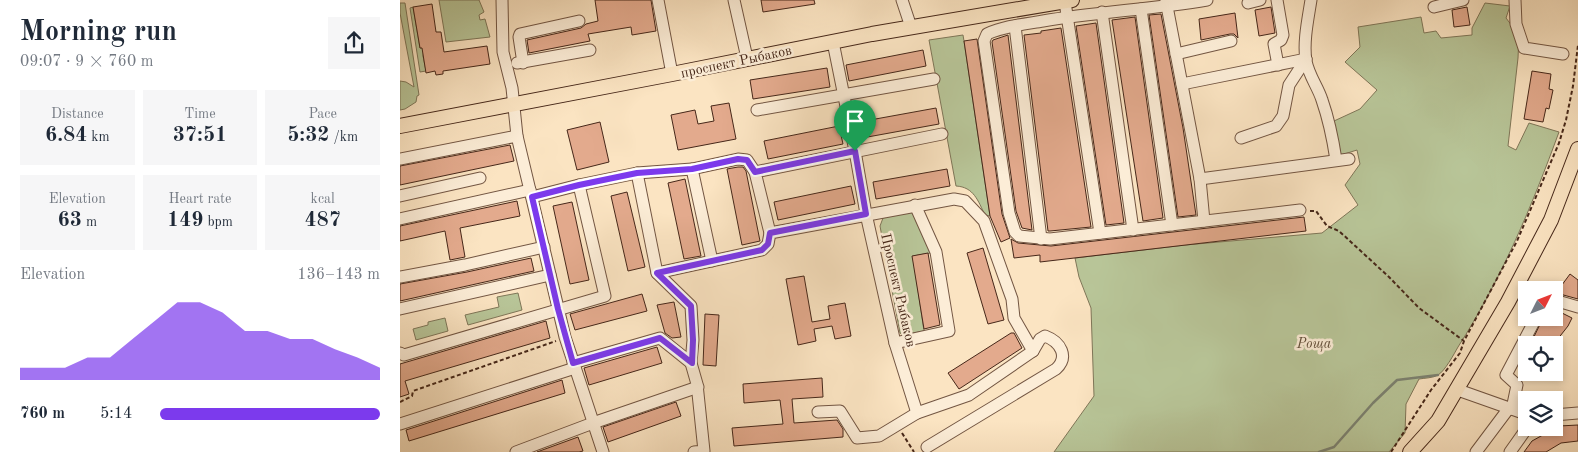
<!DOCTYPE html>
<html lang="en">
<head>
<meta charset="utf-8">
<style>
  :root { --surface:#fff; --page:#f6f6f7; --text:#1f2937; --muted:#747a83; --accent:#7c3aed }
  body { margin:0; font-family:"Old Standard TT",serif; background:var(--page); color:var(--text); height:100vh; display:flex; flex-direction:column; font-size:19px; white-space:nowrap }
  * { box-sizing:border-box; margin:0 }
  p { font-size:16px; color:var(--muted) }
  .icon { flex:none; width:28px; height:28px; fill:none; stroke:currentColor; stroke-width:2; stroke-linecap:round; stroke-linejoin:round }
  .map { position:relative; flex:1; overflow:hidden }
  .side { display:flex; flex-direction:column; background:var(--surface); width:400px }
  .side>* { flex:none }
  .needle { width:32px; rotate:48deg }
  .buttons { position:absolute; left:1118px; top:281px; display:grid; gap:10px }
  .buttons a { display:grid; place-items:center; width:45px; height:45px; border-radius:0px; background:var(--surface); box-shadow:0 2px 8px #0003; font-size:25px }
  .pin { position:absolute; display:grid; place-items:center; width:42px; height:42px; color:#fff; margin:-51px -21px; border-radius:50% 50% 50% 0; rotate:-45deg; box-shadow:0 0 5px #0007 }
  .pin .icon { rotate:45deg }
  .round { display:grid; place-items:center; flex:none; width:52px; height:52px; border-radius:0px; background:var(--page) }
  .head { display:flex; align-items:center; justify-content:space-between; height:85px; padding:0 20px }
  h1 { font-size:28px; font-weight:600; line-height:38px }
  .metrics { display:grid; grid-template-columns:repeat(3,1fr); gap:8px; height:85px; padding:5px 20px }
  .metrics div { display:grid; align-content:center; border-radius:0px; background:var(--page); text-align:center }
  .metrics b { font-size:21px; font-weight:600 }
  .metrics small { font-size:14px; font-weight:400 }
  .metrics p { font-size:14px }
  .chart { height:140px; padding:10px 20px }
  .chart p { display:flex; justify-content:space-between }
  .chart svg { width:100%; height:90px; margin-top:5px; fill:var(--accent); opacity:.7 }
  ul { padding:0 20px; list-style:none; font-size:16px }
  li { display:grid; grid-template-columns:80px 60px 1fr; align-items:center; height:38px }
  li i { height:12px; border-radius:6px; background:var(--accent) }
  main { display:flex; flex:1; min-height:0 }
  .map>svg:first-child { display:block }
</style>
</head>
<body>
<main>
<section class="side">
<div class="head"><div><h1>Morning run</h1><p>09:07 · 9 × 760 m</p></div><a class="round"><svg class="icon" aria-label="share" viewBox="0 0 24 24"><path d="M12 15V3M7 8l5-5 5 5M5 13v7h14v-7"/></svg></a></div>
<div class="metrics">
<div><p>Distance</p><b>6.84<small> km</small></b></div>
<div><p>Time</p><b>37:51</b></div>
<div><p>Pace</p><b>5:32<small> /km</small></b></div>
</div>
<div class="metrics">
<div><p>Elevation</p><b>63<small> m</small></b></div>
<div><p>Heart rate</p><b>149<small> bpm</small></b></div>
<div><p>kcal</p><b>487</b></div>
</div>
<div class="chart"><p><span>Elevation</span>136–143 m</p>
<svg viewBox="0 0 160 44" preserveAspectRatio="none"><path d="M0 44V38L10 38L20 38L30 33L40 33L50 24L60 15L70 6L80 6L90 11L100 20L110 20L120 24L130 24L140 29L150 33L160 38V44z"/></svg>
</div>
<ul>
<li><b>760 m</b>5:14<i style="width:100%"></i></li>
</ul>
</section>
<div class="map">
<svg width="1178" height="452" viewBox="0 0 1178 452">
  <rect width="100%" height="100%" fill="#fbe4c2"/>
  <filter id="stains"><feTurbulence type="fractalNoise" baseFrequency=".004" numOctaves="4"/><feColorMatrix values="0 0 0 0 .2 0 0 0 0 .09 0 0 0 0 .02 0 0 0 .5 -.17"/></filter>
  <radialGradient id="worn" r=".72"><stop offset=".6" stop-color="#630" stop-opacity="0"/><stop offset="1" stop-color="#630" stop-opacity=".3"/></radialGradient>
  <g fill="#b8c598" stroke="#7f7658">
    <path d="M39 0H79L84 12 79 15 80 20 85 19 90 37 46 42Z"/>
    <path d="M0 3H5L19 95 17 96 16 102 5 109 0 110V81L6 82 14 87 0 13Z"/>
    <path d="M1085 3 1110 6 1106 18 1119 35 1118 58 1108 146 1116 150 1129 123 1159 132C1132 206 1101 280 1058 347 1054 354 1045 371 1038 375 1033 378 1025 378 1019 379L1006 404 1005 433 989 452H654L694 396 691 308 679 277 675 258 785 245 922 233 958 205 945 185 960 164 957 150 941 155 934 121 960 109 977 90 945 62 960 47 958 27 1021 17 1024 33 1036 31 1041 38 1072 35V28Z"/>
    <path d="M13 7 20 48 24 47 23 56 26 71 20 72 10 8Z"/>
    <path d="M563 35 564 41 590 216 585 215C578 201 574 187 556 186L529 40Z"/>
    <path d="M512 212 528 243 530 253 513 256 524 331 503 335 500 333 480 226 483 218 486 216Z"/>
    <path d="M118 293 122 310 68 325 65 315 99 307 97 297Z"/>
    <path d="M45 318 48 331 16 340 13 329 28 325V322Z"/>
  </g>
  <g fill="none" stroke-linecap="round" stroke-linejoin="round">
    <path stroke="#7c8271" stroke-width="2.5" d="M919 452 934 447 973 403 997 380 1038 375"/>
  </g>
  <g fill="#e3aa8d" stroke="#462719">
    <path d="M195 0H251L256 31 232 35 231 27 188 34 190 41 129 53 127 40 181 28 186 24 198 21Z"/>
    <path d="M361 0H414L415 4 363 12Z"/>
    <path d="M32 4 36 32H41L44 52 87 46 90 64 43 71V74L36 75 35 71 26 73 22 48H20L13 7Z"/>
    <path d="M871 7 875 33 859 36 855 10Z"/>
    <path d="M1067 7 1070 25 1054 27 1052 10Z"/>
    <path d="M835 13 838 38 834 34H830L801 40 799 19Z"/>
    <path d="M761 14 783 128 796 215 778 217 749 15Z"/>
    <path d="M735 17 763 218 743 221 712 20Z"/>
    <path d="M696 23 724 223 706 225 676 26Z"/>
    <path d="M661 28 691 227 650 231H648L624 35 641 33V31Z"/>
    <path d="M608 35 632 230 622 228 616 211 592 42 593 40Z"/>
    <path d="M577 39 602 214 610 238 601 242 590 216 564 41Z"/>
    <path d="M523 50 526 66 449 81 446 65Z"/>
    <path d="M427 68 430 87 353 99 350 80Z"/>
    <path d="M1132 71 1151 74 1149 89 1153 90 1149 109 1146 108 1143 122 1124 119Z"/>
    <path d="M329 103 336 139 278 150 271 115 295 110 298 124 314 121 311 106Z"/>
    <path d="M536 108 539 124 462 138 459 122Z"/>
    <path d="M200 122 209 162 177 170 167 130Z"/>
    <path d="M439 126 443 144 368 159 364 141Z"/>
    <path d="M110 145 114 161 0 185V166Z"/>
    <path d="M338 167H343L346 171 360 241 342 245 327 169Z"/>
    <path d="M547 169 550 186 476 199 473 182Z"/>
    <path d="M285 179 301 256 284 259 268 183Z"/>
    <path d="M451 186 455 204 378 220 374 202Z"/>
    <path d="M227 192 245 267 228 271 211 196Z"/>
    <path d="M117 201 120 216 60 228 65 257 50 260 45 231 0 241V226Z"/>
    <path d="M172 202 189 280 170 284 153 206Z"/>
    <path d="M904 217 906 231 640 262V255L614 258 611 239 618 243 651 246Z"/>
    <path d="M583 248 604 320 588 324 567 253Z"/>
    <path d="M528 253 540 325 524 329 512 256Z"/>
    <path d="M131 258 134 271 0 301V284L67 272Z"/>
    <path d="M1170 274 1178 280V299L1156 293Z"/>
    <path d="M404 276 412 322 430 319 428 306 445 303 451 336 435 339 432 326 414 329 416 341 398 345 386 279Z"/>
    <path d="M242 294 247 311 175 330 170 314Z"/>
    <path d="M274 302 281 337 272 338 265 333 257 305Z"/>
    <path d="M1154 309 1172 318 1168 326 1153 345H1130L1143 318H1154Z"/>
    <path d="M305 314 319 315 316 366 303 365Z"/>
    <path d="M146 321 150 338 5 381 9 394 0 397V364Z"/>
    <path d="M611 333H614L622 348 559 389 548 373Z"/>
    <path d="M257 347 262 363 189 385 184 368Z"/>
    <path d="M422 378 423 397 392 399 394 423 437 420 443 429V437L334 446 332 428 383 424 380 400 344 403 343 384Z"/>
    <path d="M162 380 165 393 9 441 6 430Z"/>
    <path d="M276 402 281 416 208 442 203 427Z"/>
    <path d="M1178 425V441L1161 443 1146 452H1124L1132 441 1159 426Z"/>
    <path d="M178 437 183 451 179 452H137Z"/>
  </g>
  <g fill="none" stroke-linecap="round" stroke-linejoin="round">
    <defs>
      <g id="minor">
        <path d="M102 0 103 52 112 88 117 136 165 337 203 452"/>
        <path d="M258 0 272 74"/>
        <path d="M334 0 347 58"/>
        <path d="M502 0 511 27"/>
        <path d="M807 0C753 9 698 12 643 21 625 24 604 26 587 34L584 41 609 213 615 232 619 236 650 239 900 210"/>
        <path d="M877 0 883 35 881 40 874 44 878 65"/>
        <path d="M911 0C908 19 903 42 906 61 909 76 918 87 922 100 929 120 933 140 936 160"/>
        <path d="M1115 0 1116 24 1124 48 1163 54"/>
        <path d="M766 1 800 179 804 221"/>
        <path d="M665 2 700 233"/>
        <path d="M848 3 860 0"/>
        <path d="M1034 7 1063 0"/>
        <path d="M741 9 772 225"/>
        <path d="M702 12 733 230"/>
        <path d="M615 26 641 239"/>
        <path d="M433 42 455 151 466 214 495 343 517 413 569 395 633 351 640 339 645 336C661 342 669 357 656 369L527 447"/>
        <path d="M776 54 831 41"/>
        <path d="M117 63 190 50"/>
        <path d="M123 63 119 37 120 34 179 21"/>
        <path d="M782 84 906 59"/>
        <path d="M357 110 534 79"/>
        <path d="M841 138 876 126 883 116 889 85 906 59"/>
        <path d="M0 159 117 136"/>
        <path d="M292 169 312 261"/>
        <path d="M237 173 257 273 362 250 368 244 370 233 554 199 565 201 584 221 612 299 614 318 633 351"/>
        <path d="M800 179 949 159"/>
        <path d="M0 196 80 178"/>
        <path d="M132 197 179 185 237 173 292 169 338 159 347 160 355 172"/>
        <path d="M0 219 130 190"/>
        <path d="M370 233 355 172 542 134"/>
        <path d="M257 273 291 306 293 340 291 363 297 384 304 451 294 452"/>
        <path d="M0 277 65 265 144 247"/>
        <path d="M1154 300 1178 307"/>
        <path d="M0 309 150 275"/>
        <path d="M495 343 549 331 536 252 515 205"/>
        <path d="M0 353 4 355 205 296 179 185"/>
        <path d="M173 363 260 338 291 363"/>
        <path d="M1058 390 1126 414"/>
        <path d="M1112 409 1117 385 1106 375 1136 318"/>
        <path d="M418 412 440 411 457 438 479 436 517 413"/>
        <path d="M1154 415 1178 413"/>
        <path d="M0 424 175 368"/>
        <path d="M116 452 193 423 298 387"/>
        <path d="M1076 452 1109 408"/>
        <path d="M1110 452 1127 428"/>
      </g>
      <g id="major">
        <path d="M0 126 272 74 472 34 672 0"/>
        <path d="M1010 452 1038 421 1108 302 1151 220 1178 149"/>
      </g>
    </defs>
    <use href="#minor" stroke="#735643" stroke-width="13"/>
    <use href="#major" stroke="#462719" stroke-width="16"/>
    <g stroke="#462719" stroke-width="2" stroke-dasharray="4 2.5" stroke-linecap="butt">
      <path d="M910 211H916L927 226 939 231 989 277 1019 308 1064 341"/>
      <path d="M0 402 12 396 13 391 156 341"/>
      <path d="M502 433 514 452"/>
      <path d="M991 452 1031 390 1060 353 1064 341 1117 241 1159 143 1166 120 1173 86 1178 45"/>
    </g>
    <use href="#minor" stroke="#fcedd7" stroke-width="11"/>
    <use href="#major" stroke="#fbe4c2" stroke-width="14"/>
  </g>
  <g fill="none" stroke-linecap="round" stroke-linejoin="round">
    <defs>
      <path id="route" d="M455 151 466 214 370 233 368 244 362 250 257 273 291 306 293 340 292 363 260 338 173 363 158 309 132 197 179 185 237 173 292 169 338 159 347 160 355 172Z"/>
    </defs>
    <use href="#route" stroke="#fff" stroke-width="10"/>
    <use href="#route" stroke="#7c3aed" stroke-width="6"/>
  </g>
  <g text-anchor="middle" stroke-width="5" stroke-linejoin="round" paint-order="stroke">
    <g font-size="14" fill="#462719" stroke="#fcedd7">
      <text transform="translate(336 61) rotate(-12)" y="5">проспект Рыбаков</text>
      <text transform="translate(499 290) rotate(77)" y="5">Проспект Рыбаков</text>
    </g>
    <g font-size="14" font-style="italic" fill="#624e39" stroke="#fcedd7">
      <text x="914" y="348">Роща</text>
    </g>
  </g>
  <rect width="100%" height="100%" filter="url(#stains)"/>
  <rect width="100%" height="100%" fill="url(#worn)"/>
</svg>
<div class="buttons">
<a><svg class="needle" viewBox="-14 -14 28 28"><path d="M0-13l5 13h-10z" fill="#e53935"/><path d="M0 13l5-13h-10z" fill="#747a83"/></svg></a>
<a><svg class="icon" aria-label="locate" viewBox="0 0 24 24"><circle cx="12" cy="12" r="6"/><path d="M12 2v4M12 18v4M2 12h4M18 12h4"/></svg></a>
<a><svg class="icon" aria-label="layers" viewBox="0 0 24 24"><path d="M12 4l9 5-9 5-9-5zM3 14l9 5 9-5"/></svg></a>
</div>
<div class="pin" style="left:455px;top:151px;background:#1e9e55"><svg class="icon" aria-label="arrive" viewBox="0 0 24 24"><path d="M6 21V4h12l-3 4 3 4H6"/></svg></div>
</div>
</main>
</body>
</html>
